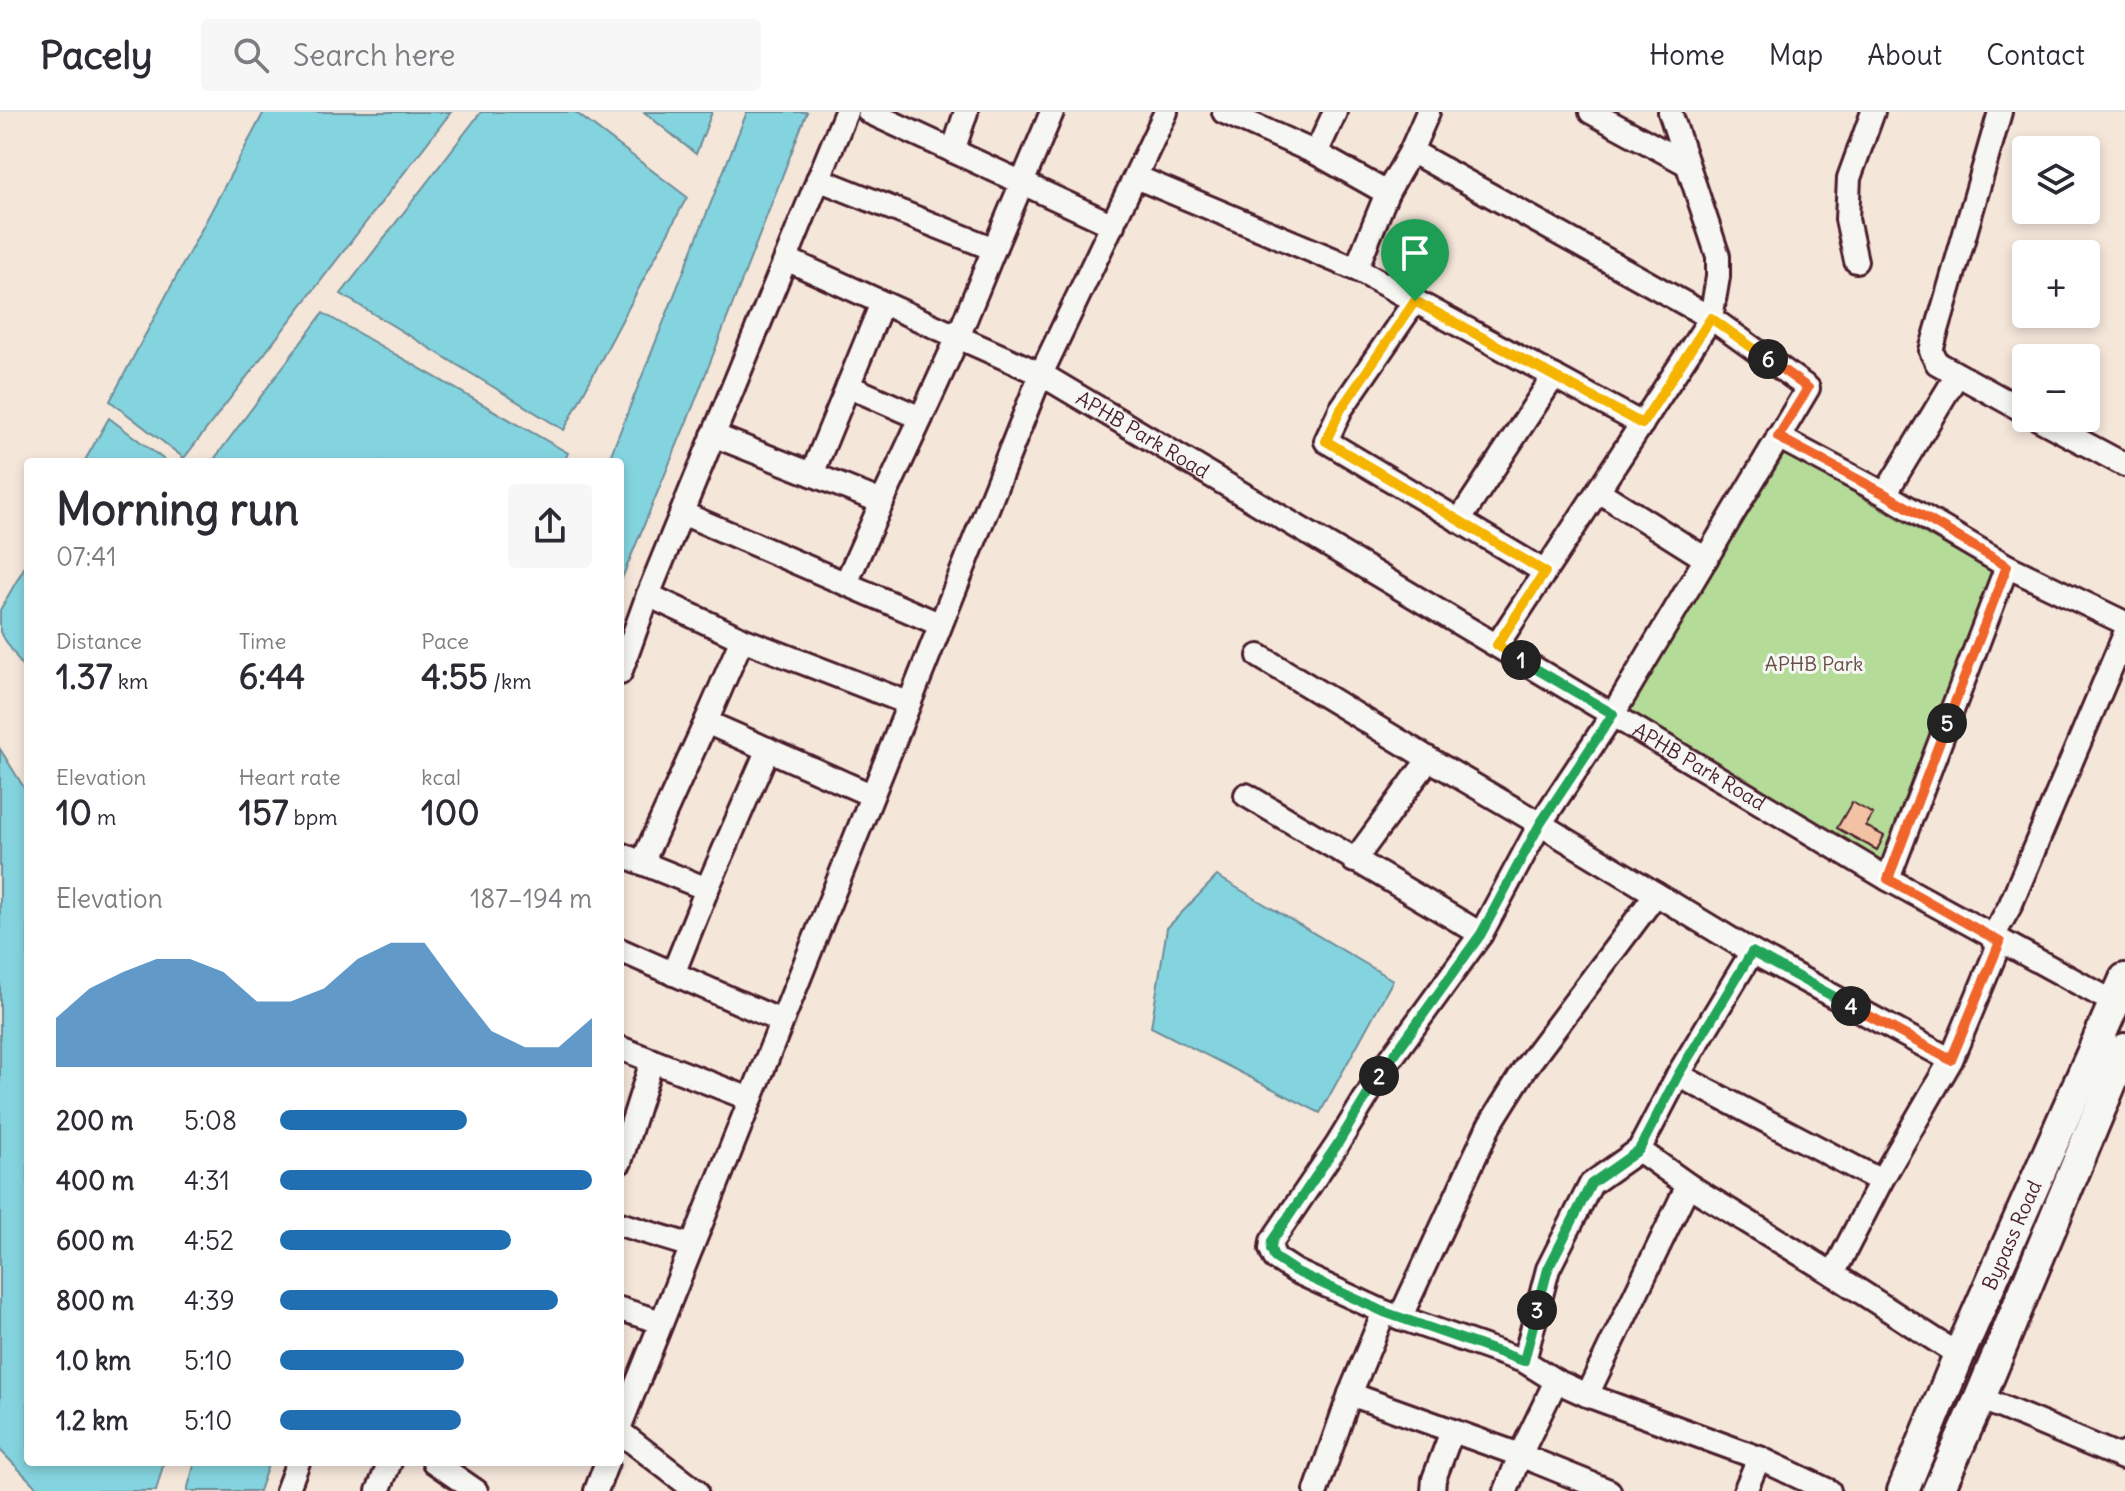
<!DOCTYPE html>
<html lang="en">
<head>
<meta charset="utf-8">
<style>
  :root { --surface:#fff; --page:#f7f7f7; --text:#2b2b33; --muted:#7c7c81; --line:#e1e1e2; --accent:#1f6fb2 }
  body { margin:0; font-family:Delius,sans-serif; background:var(--page); color:var(--text); height:100vh; display:flex; flex-direction:column; font-size:30px; white-space:nowrap }
  * { box-sizing:border-box; margin:0 }
  p { font-size:26px; color:var(--muted) }
  .icon { flex:none; width:44px; height:44px; fill:none; stroke:currentColor; stroke-width:2; stroke-linecap:round; stroke-linejoin:round }
  .map { position:relative; flex:1; overflow:hidden }
  .drawer { position:absolute; left:24px; top:346px; width:600px; height:1008px; display:flex; flex-direction:column; background:var(--surface); border-radius:8px; box-shadow:0 4px 12px #0003 }
  .drawer>* { flex:none }
  .fabs { position:absolute; left:2012px; top:24px; display:grid; gap:16px }
  .fabs a { display:grid; place-items:center; width:88px; height:88px; border-radius:8px; background:var(--surface); box-shadow:0 4px 12px #0003; font-size:40px }
  .pin { position:absolute; display:grid; place-items:center; width:68px; height:68px; color:#fff; margin:-82px -34px; border-radius:50% 50% 50% 0; rotate:-45deg; box-shadow:0 0 8px #0007 }
  .pin .icon { rotate:45deg }
  .km { position:absolute; width:40px; height:40px; margin:-20px; border-radius:50%; background:#222; color:#fff; font-size:22px; line-height:40px; text-align:center }
  .round { display:grid; place-items:center; flex:none; width:84px; height:84px; border-radius:8px; background:var(--page) }
  .headline { display:flex; align-items:center; justify-content:space-between; height:136px; padding:0 32px }
  h1 { font-size:44px; font-weight:700; line-height:60px }
  .figures { display:grid; grid-template-columns:repeat(3,1fr); gap:12px; height:136px; padding:8px 32px }
  .figures div { display:grid; align-content:center }
  .figures b { font-size:34px; font-weight:700 }
  .figures small { font-size:22px; font-weight:400 }
  .figures p { font-size:22px }
  .chart { height:224px; padding:16px 32px }
  .chart p { display:flex; justify-content:space-between }
  .chart svg { width:100%; height:144px; margin-top:8px; fill:var(--accent); opacity:.7 }
  ul { padding:0 32px; list-style:none; font-size:26px }
  li { display:grid; grid-template-columns:128px 96px 1fr; align-items:center; height:60px }
  li i { height:20px; border-radius:10px; background:var(--accent) }
  header { display:flex; align-items:center; gap:48px; box-sizing:border-box; height:112px; padding:0 40px; background:var(--surface); border-bottom:2px solid var(--line) }
  header strong { font-size:38px }
  nav { display:flex; gap:44px; margin-inline-start:auto; font-size:28px }
  .search { width:560px; height:72px; background:var(--page); display:flex; align-items:center; gap:20px; box-sizing:border-box; padding:0 28px; border-radius:8px; color:var(--muted); font-size:30px }
  .map>svg:first-child { display:block }
</style>
</head>
<body>
<header>
<strong>Pacely</strong>
<div class="search"><svg class="icon" aria-label="search" viewBox="0 0 24 24"><circle cx="10" cy="10" r="6"/><path d="M15 15l6 6"/></svg>Search here</div>
<nav><a>Home</a><a>Map</a><a>About</a><a>Contact</a></nav>
</header>
<div class="map">
<svg width="2125" height="1379" viewBox="0 0 2125 1379">
  <rect width="100%" height="100%" fill="#f5e6da"/>
  <filter id="ink" filterUnits="userSpaceOnUse"><feTurbulence type="fractalNoise" baseFrequency=".0125" numOctaves="2"/><feDisplacementMap in="SourceGraphic" scale="16" xChannelSelector="R" yChannelSelector="G"/><feConvolveMatrix kernelMatrix="1 2 1 2 8 2 1 2 1" color-interpolation-filters="sRGB"/></filter>
  <g filter="url(#ink)">
    <path fill="#b4dc98" stroke="#7f7e62" stroke-width="2" d="M1785 341 1992 460 1882 751 1628 599Z"/>
    <g fill="#84d4df" stroke="#6d8c97" stroke-width="2">
      <path d="M264 0H451L184 346 110 289Z"/>
      <path d="M481 0H575L687 85 564 318 341 182Z"/>
      <path d="M644 0H712L696 42Z"/>
      <path d="M747 0H807L694 292 620 471V350H608Z"/>
      <path d="M323 201 568 341 564 350H212Z"/>
      <path d="M109 306 167 350H84Z"/>
      <path d="M28 449V563L0 520V498Z"/>
      <path d="M0 637 28 682V1350H164L156 1379H40L0 1338Z"/>
      <path d="M1217 764 1393 868 1320 1001 1151 915 1167 816Z"/>
      <path d="M195 1350H269L259 1379H187Z"/>
    </g>
    <path fill="#f3c1a3" stroke="#4a1f2b" stroke-width="2" d="M1852 690 1873 702 1866 714 1884 724 1877 738 1837 716Z"/>
    <g fill="none" stroke-linecap="round" stroke-linejoin="round">
      <defs>
        <g id="street">
          <path d="M869 0 1113 113"/>
          <path d="M1224 0 1316 41 1387 81 1411 39 1711 206 1497 533"/>
          <path d="M1591 0 1687 52"/>
          <path d="M2000 0 1931 239 1937 251 2026 300"/>
          <path d="M953 39 966 0"/>
          <path d="M1411 39 1428 0"/>
          <path d="M1316 41 1335 0"/>
          <path d="M1136 65 1356 157 1415 189 1341 297 1326 329 1545 460"/>
          <path d="M994 137 1052 0"/>
          <path d="M786 147 958 225 994 137 818 67"/>
          <path d="M1856 149 1847 107 1849 66 1873 0"/>
          <path d="M1356 157 1387 81"/>
          <path d="M1415 189 1642 312"/>
          <path id="s1" d="M848 274 921 306 958 225 1041 262 1888 767 2115 891"/>
          <path d="M2037 306 2125 353"/>
          <path d="M713 323 882 390 846 471"/>
          <path d="M1778 325 1885 382 2007 454 2125 511"/>
          <path d="M812 362 882 191"/>
          <path d="M1598 379 1706 447"/>
          <path d="M1885 382 1957 263"/>
          <path d="M882 390 921 306"/>
          <path d="M682 401 939 512"/>
          <path d="M1459 409 1554 264"/>
          <path d="M648 483 742 527 908 591"/>
          <path d="M1259 544 1429 647 1354 749"/>
          <path d="M620 561 648 483 846 0"/>
          <path d="M706 610 742 527"/>
          <path d="M1429 647 1540 712 1613 602 1808 276 1711 206 1718 165V144L1670 0"/>
          <path d="M1246 683 1481 822 1540 712 1752 840"/>
          <path d="M620 742 707 777 673 862"/>
          <path d="M642 751 706 610 871 683"/>
          <path d="M1888 767 2007 454"/>
          <path d="M707 777 768 637"/>
          <path d="M1481 822 1384 956 1337 1033 1272 1129 1271 1137 1275 1146 1295 1159 1384 1200 1524 1249 1556 1269 1587 1283 1759 1346 1829 1379"/>
          <path d="M1992 826 2010 794 2125 522"/>
          <path d="M620 838 781 909"/>
          <path d="M620 936 750 987"/>
          <path d="M1951 948 1752 840 1678 963 1639 1038 1688 1073 1833 1162 1881 1069 1951 948 2000 830"/>
          <path d="M1678 963 1881 1069"/>
          <path d="M620 1050 652 949"/>
          <path d="M620 1112 692 1134"/>
          <path d="M1833 1162 1959 1243"/>
          <path d="M620 1197 661 1210"/>
          <path d="M1400 1206 1489 1014 1526 955 1656 782"/>
          <path d="M1524 1249 1548 1157 1591 1072 1639 1038"/>
          <path d="M1350 1282 1384 1200"/>
          <path d="M1587 1283 1688 1073"/>
          <path d="M1980 1286 2123 1346 2125 1341"/>
          <path d="M620 1314 1041 262 1166 0"/>
          <path d="M620 1320 696 1379"/>
          <path d="M434 1350 476 1379"/>
          <path d="M287 1379 298 1350"/>
          <path d="M378 1379 390 1350"/>
          <path d="M596 1379 607 1350"/>
          <path d="M1316 1379 1350 1282 1520 1343 1556 1269"/>
          <path d="M1433 1379 1434 1367 1452 1319"/>
          <path d="M1506 1379 1520 1343 1609 1379"/>
          <path d="M1745 1379 1759 1346"/>
        </g>
        <g id="secondary">
          <path id="s2" d="M1903 1379 1959 1243 2125 867"/>
          <path d="M1938 1379 1980 1286 2125 937"/>
        </g>
      </defs>
      <use href="#street" stroke="#4a1f2b" stroke-width="28"/>
      <use href="#secondary" stroke="#4a1f2b" stroke-width="36"/>
      <use href="#street" stroke="#f6f6f2" stroke-width="22"/>
      <use href="#secondary" stroke="#f6f6f2" stroke-width="30"/>
    </g>
  </g>
  <g fill="none" stroke-linecap="round" stroke-linejoin="round" filter="url(#ink)">
    <defs>
      <path id="split-1" d="M1415 189 1341 297 1326 329 1545 460 1497 533 1521 548"/>
      <path id="split-2" d="M1379 964 1481 822 1540 712 1613 602 1521 548"/>
      <path id="split-3" d="M1379 964 1337 1033 1272 1129 1271 1137 1275 1146 1295 1159 1384 1200 1524 1249 1537 1198"/>
      <path id="split-4" d="M1537 1198 1548 1157 1591 1072 1639 1038 1678 963 1752 840 1851 894"/>
      <path id="split-5" d="M1851 894 1951 948 2000 830 1888 767 1947 611"/>
      <path id="split-6" d="M1768 247 1808 276 1778 325 1885 382 2007 454 1947 611"/>
      <path id="split-7" d="M1415 189 1642 312 1711 206 1768 247"/>
    </defs>
    <use href="#split-1" stroke="#fff" stroke-width="16"/>
    <use href="#split-2" stroke="#fff" stroke-width="16"/>
    <use href="#split-3" stroke="#fff" stroke-width="16"/>
    <use href="#split-4" stroke="#fff" stroke-width="16"/>
    <use href="#split-5" stroke="#fff" stroke-width="16"/>
    <use href="#split-6" stroke="#fff" stroke-width="16"/>
    <use href="#split-7" stroke="#fff" stroke-width="16"/>
    <use href="#split-1" stroke="#f5b400" stroke-width="10"/>
    <use href="#split-2" stroke="#22a559" stroke-width="10"/>
    <use href="#split-3" stroke="#22a559" stroke-width="10"/>
    <use href="#split-4" stroke="#22a559" stroke-width="10"/>
    <use href="#split-5" stroke="#f0652b" stroke-width="10"/>
    <use href="#split-6" stroke="#f0652b" stroke-width="10"/>
    <use href="#split-7" stroke="#f5b400" stroke-width="10"/>
  </g>
  <g text-anchor="middle" stroke-width="6" stroke-linejoin="round" paint-order="stroke">
    <g font-size="20" fill="#4a1f2b" stroke="#f6f6f2">
      <text dy="7" stroke="none"><textPath href="#s1" startOffset="378">APHB Park Road</textPath></text>
      <text dy="7" stroke="none"><textPath href="#s1" startOffset="1026">APHB Park Road</textPath></text>
      <text dy="7" stroke="none"><textPath href="#s2" startOffset="278">Bypass Road</textPath></text>
    </g>
    <g font-size="20" fill="#644e46" stroke="#f6f6f2">
      <text x="1814" y="559">APHB Park</text>
    </g>
  </g>
</svg>
<div class="fabs">
<a><svg class="icon" aria-label="layers" viewBox="0 0 24 24"><path d="M12 4l9 5-9 5-9-5zM3 14l9 5 9-5"/></svg></a>
<a>+</a>
<a>−</a>
</div>
<div class="pin" style="left:1415px;top:189px;background:#1e9e55"><svg class="icon" aria-label="arrive" viewBox="0 0 24 24"><path d="M6 21V4h12l-3 4 3 4H6"/></svg></div>
<b class="km" style="left:1521px;top:548px">1</b>
<b class="km" style="left:1379px;top:964px">2</b>
<b class="km" style="left:1537px;top:1198px">3</b>
<b class="km" style="left:1851px;top:894px">4</b>
<b class="km" style="left:1947px;top:611px">5</b>
<b class="km" style="left:1768px;top:247px">6</b>
<section class="drawer">
<div class="headline"><div><h1>Morning run</h1><p>07:41</p></div><a class="round"><svg class="icon" aria-label="share" viewBox="0 0 24 24"><path d="M12 15V3M7 8l5-5 5 5M5 13v7h14v-7"/></svg></a></div>
<div class="figures">
<div><p>Distance</p><b>1.37<small> km</small></b></div>
<div><p>Time</p><b>6:44</b></div>
<div><p>Pace</p><b>4:55<small> /km</small></b></div>
</div>
<div class="figures">
<div><p>Elevation</p><b>10<small> m</small></b></div>
<div><p>Heart rate</p><b>157<small> bpm</small></b></div>
<div><p>kcal</p><b>100</b></div>
</div>
<div class="chart"><p><span>Elevation</span>187–194 m</p>
<svg viewBox="0 0 160 44" preserveAspectRatio="none"><path d="M0 44V29L10 20L20 15L30 11L40 11L50 15L60 24L70 24L80 20L90 11L100 6L110 6L120 20L130 33L140 38L150 38L160 29V44z"/></svg>
</div>
<ul>
<li><b>200 m</b>5:08<i style="width:60%"></i></li>
<li><b>400 m</b>4:31<i style="width:100%"></i></li>
<li><b>600 m</b>4:52<i style="width:74%"></i></li>
<li><b>800 m</b>4:39<i style="width:89%"></i></li>
<li><b>1.0 km</b>5:10<i style="width:59%"></i></li>
<li><b>1.2 km</b>5:10<i style="width:58%"></i></li>
</ul>
</section>
</div>
</body>
</html>
